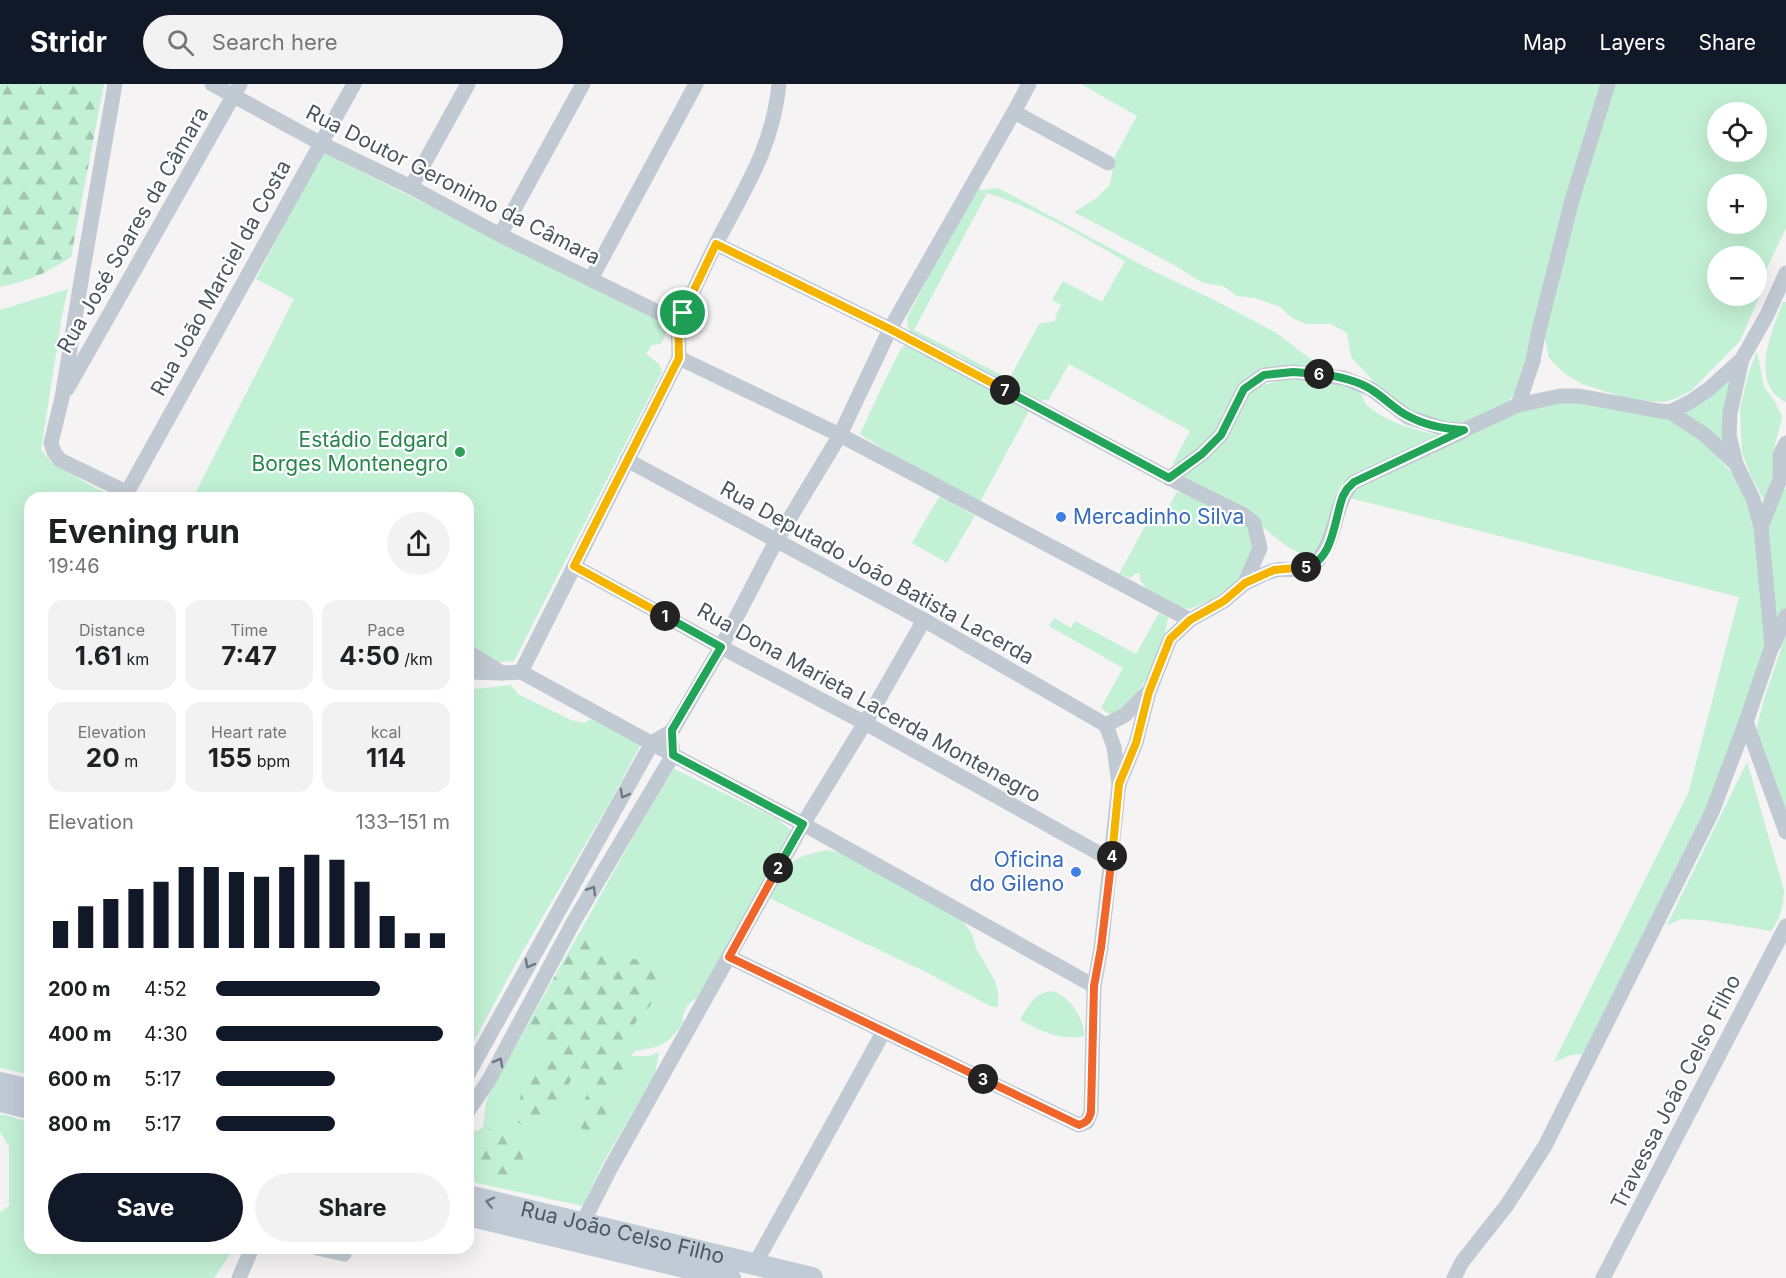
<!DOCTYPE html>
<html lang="en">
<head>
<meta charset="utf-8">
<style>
  :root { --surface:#fff; --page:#f2f2f2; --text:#202124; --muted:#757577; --accent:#111827 }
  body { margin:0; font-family:Inter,sans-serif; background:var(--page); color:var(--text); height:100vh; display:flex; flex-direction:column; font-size:22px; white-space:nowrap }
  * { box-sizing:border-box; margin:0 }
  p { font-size:20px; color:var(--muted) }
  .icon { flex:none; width:33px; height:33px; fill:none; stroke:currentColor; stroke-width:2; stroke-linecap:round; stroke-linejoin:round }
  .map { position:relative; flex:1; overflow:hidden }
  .side { position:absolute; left:24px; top:408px; width:450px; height:762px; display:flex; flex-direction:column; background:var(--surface); border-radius:18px; box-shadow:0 6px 24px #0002 }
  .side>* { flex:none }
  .tools { position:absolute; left:1707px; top:18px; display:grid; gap:12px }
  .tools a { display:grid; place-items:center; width:60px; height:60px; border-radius:50%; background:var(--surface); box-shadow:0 6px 24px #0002; font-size:30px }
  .pin { position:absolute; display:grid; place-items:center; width:51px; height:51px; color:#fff; margin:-26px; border:3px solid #fff; border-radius:50%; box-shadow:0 2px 6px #0007 }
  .km { position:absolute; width:30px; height:30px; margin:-15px; border-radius:50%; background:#222; color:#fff; font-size:16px; line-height:30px; text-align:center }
  .round { display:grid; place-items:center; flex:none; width:63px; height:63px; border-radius:32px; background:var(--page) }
  .summary { display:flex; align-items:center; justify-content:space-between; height:102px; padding:0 24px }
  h1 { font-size:33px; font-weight:700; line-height:45px }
  .stats { display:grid; grid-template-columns:repeat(3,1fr); gap:9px; height:102px; padding:6px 24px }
  .stats div { display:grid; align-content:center; border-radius:15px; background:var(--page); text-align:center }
  .stats b { font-size:26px; font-weight:700 }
  .stats small { font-size:16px; font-weight:400 }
  .stats p { font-size:16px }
  .chart { height:168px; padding:12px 24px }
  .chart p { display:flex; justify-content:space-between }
  .chart svg { width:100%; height:108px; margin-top:6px; stroke:var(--accent); stroke-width:6 }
  .button { display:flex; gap:12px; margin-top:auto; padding:12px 24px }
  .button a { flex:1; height:69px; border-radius:36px; background:var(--accent); color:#fff; font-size:24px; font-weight:700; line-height:69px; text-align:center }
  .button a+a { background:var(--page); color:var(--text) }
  ul { padding:0 24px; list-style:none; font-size:20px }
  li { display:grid; grid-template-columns:96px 72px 1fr; align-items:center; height:45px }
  li i { height:15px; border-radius:8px; background:var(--accent) }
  header { display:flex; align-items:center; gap:36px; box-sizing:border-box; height:84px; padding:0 30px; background:var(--accent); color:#fff }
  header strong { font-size:28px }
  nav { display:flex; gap:33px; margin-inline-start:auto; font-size:21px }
  .search { width:420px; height:54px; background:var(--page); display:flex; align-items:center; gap:15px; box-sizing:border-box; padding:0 21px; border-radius:33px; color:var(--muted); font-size:22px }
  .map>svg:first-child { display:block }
</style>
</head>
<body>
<header>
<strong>Stridr</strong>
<div class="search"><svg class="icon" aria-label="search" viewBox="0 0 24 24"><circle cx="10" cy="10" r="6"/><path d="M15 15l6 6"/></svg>Search here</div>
<nav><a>Map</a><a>Layers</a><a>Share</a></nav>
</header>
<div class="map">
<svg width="1786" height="1194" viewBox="0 0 1786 1194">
  <defs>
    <pattern id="forest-firs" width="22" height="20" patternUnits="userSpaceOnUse" patternTransform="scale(1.5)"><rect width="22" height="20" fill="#c3f1d5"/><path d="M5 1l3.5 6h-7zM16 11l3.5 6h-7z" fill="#a0c6b0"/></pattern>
  </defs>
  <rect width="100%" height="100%" fill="#f5f3f3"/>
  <g fill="#c3f1d5" fill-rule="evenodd">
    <path d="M1081 0H1606L1517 307 1504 323 1486 332 1450 341 1422 335 1376 300 1351 273 1347 249 1331 240H1307L1292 234 1280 223 1255 214 1237 212 1223 202 1203 199 1174 181 1074 128 1095 115 1110 101 1115 72 1137 32Z"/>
    <path d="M1614 0H1786V144L1767 184 1758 216 1740 257 1692 306 1677 314 1665 318 1632 316 1582 300 1564 289 1549 274 1544 250 1578 117ZM1718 28H1756V68H1718ZM1718 100H1756V140H1718ZM1718 172H1756V212H1718Z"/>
    <path d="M321 70H326L664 238C669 245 665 253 661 260L652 261 646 270 659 280 662 288 514 577 498 578 468 566V414H193L294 215 256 195Z"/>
    <path d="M995 104 1002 106 1149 185 1214 216 1275 248 1320 282 1314 285 1290 286 1236 309 1222 331 1216 349 1181 379 1172 381 1190 347 1069 280 1048 317 1046 315 1040 317 982 287 959 272 927 259 911 249 908 244 907 234 939 172 978 105 986 106ZM987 109C1036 124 1081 152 1125 177L1102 218 1063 197 1052 216 1061 221 1056 231 1055 237 1039 240 1009 295 914 246Z"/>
    <path d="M68 205 62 232 41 366 52 379 97 405 111 410 112 414H30V977L27 990 0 984V226Z"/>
    <path d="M1783 218H1786V318C1748 300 1772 246 1783 218Z"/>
    <path d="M905 261 1029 327 980 418 888 368 860 350 886 294 900 266Z"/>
    <path d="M1757 267 1764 303 1775 318 1782 333 1774 366 1773 387 1770 405 1765 418 1751 392 1742 369 1740 325 1749 287Z"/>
    <path d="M1731 294 1726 360C1710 347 1696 334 1676 329Z"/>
    <path d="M1285 295C1302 297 1347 298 1359 308 1363 312 1364 319 1369 323 1390 340 1417 347 1443 352L1342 400C1328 419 1337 446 1323 465 1303 490 1256 433 1240 423 1221 411 1198 403 1178 393L1249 311 1257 303Z"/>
    <path d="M1572 315 1661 332 1686 340 1738 395 1756 448 1765 562 1759 585 1708 719 1583 970 1571 971 1554 978 1688 710 1739 513 1350 414 1357 403 1526 322Z"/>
    <path d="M1780 404 1786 405V525L1775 550 1767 447Z"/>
    <path d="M1177 408 1199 412 1216 420 1251 445 1255 465 1242 494 1213 515 1190 525 1173 522 1146 504 1140 496V490L1136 489 1130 494 1119 490 1150 433 1160 438Z"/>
    <path d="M939 413 946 415 975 432 947 479 912 459Z"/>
    <path d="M1159 529 1168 533C1166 558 1138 628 1109 630L1101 624 1123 584 1049 542 1054 534 1071 544 1075 537 1136 570Z"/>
    <path d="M1786 551V728L1756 647 1764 615Z"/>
    <path d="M511 601 518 610 571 636 584 639 593 634 641 660 610 718 521 870 468 968V604L476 605Z"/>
    <path d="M1747 678 1784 806C1783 822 1781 834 1771 847L1704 836 1681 835 1667 841Z"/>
    <path d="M674 685 777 735 791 746 790 753 697 914C687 919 682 928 683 939 667 961 662 963 635 967L631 972H649L659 968 655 990 603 1079 583 1122 468 1097V1046L478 1047 483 1043 486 1019 490 1008 640 741Z"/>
    <path d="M826 766 844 769 962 836 972 850 976 864 995 897 998 908V923L990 922 926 888 769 814 788 780 803 772Z"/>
    <path d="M1052 907C1069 911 1085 935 1084 952 1059 957 1042 947 1020 936 1029 921 1034 909 1052 907Z"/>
    <path d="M0 1031H6L30 1039V1164H234L214 1194H0V1128L9 1122V1062L0 1048Z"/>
  </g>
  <g fill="url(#forest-firs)">
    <path d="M0 0H104L71 173C46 189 30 197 0 203Z"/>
    <path d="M579 849 596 853 599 860 615 877 634 875 655 879 656 903 650 922 639 932 621 966 625 987 615 1007H605C609 1028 608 1033 594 1049L580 1044 576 1025 583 1018 594 999 590 985 576 984 557 1028 546 1044 534 1048 517 1038 522 1002 555 956 545 960 534 954 526 944Z"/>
    <path d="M492 1044C505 1047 521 1050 530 1060L523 1070V1092L515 1101 484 1097 468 1090C468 1076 464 1071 479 1065V1058L483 1048Z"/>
  </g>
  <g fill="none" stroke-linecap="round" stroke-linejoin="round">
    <g stroke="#c1cad2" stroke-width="15">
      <path d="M115 0 82 191 62 314 51 359 54 368 60 376 126 408"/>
      <path d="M212 0 320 59 411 103 500 151 664 231 673 233H678"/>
      <path d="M1014 28 1108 79"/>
      <path d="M411 103 468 0"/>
      <path d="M500 151 583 0"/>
      <path d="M716 160 890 245 1169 394 1244 431 1254 439 1260 464 1245 499 1224 517 1190 536 1170 555 1149 608 1136 659 1119 700"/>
      <path d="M591 195 696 0"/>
      <path d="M678 233 683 229C695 204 706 179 719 154 747 101 773 61 779 0"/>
      <path d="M679 274 840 351 1190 536"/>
      <path d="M67 305 240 0"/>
      <path d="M1518 321 1533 277 1538 250 1572 116 1608 0"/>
      <path d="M1670 328 1690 318 1709 305 1742 275 1767 231 1786 189"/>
      <path d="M627 376 924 536 1106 641"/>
      <path d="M1736 380 1729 351 1730 329 1742 275"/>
      <path d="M1169 394 1202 370 1221 351 1244 305 1264 291 1293 288 1344 294 1371 305 1408 333 1445 345 1464 346 1518 321 1560 312H1579L1660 327 1670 328 1705 351 1736 380 1753 415 1761 443 1772 562 1746 638 1786 748"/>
      <path d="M124 414 354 0"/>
      <path d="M1761 443 1780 395V371L1786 359"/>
      <path d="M574 482 721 563 865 639 1111 776"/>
      <path d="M1245 499C1255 495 1266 488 1276 486 1288 484 1303 488 1313 481 1317 479 1320 474 1322 470 1338 448 1334 418 1354 398L1462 348"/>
      <path d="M1774 560 1786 532"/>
      <path d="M468 568 502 589"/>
      <path d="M468 588 502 589 521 588"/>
      <path d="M521 588 673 671 803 740 1094 902"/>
      <path d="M521 588 679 274 678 233"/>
      <path d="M1106 641 1125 631 1148 608"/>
      <path d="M729 873 1079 1041 1087 1038 1091 1028 1094 902 1101 864 1119 700 1114 663 1106 641"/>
      <path d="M468 990 652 659 672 647 721 563 776 457 840 351 890 245 1014 28 1029 0"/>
      <path d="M468 1027 489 996 574 837 673 671 672 661"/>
      <path d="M582 1140 610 1085 803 740 865 639 924 536"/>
      <path d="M317 1164 344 1170"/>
      <path d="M755 1180 884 947"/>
      <path d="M239 1194 252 1164"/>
      <path d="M1454 1194 1462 1178 1507 1121 1545 1062 1712 728 1746 638"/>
      <path d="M1603 1194 1786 842"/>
    </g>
    <g stroke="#c1cbd6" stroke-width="22">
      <path d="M0 999 30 1006"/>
      <path d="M0 1017 30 1024"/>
      <path id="s1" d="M468 1112 812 1194"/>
      <path d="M468 1131 730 1194"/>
    </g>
  </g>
  <defs><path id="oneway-chevron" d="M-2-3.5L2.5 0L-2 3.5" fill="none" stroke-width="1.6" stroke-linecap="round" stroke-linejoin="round" transform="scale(1.5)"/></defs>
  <g stroke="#6e7983">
    <use href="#oneway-chevron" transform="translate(624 710) rotate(119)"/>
    <use href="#oneway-chevron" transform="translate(592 806) rotate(-59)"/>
    <use href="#oneway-chevron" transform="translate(529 880) rotate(119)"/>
    <use href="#oneway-chevron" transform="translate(499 978) rotate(-62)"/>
  </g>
  <use stroke="#6e7984" href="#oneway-chevron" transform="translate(490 1118) rotate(-166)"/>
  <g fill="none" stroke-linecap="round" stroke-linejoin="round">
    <defs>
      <path id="split-1" d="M665 532 574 482 679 274 678 233 683 229"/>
      <path id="split-2" d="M665 532 721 563 672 646 673 671 803 740 778 784"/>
      <path id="split-3" d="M778 784 729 873 983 995"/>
      <path id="split-4" d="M983 995 1079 1041C1087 1038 1089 1036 1091 1028L1094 902 1101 864 1112 772"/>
      <path id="split-5" d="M1112 772 1119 700 1136 659 1149 608 1170 555 1190 536 1224 517 1245 499 1274 486 1306 483"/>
      <path id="split-6" d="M1306 483C1334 476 1334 435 1343 412L1347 405 1354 398 1464 346C1446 345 1427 342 1410 333 1396 327 1385 314 1372 306 1357 296 1337 292 1319 290"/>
      <path id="split-7" d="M1005 306 1169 394 1202 370 1221 351 1244 305 1264 291 1293 288 1319 290"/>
      <path id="split-8" d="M683 229 716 160 890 245 1005 306"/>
    </defs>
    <use href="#split-1" stroke="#fff" stroke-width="12"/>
    <use href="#split-2" stroke="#fff" stroke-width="12"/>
    <use href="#split-3" stroke="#fff" stroke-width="12"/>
    <use href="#split-4" stroke="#fff" stroke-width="12"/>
    <use href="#split-5" stroke="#fff" stroke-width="12"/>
    <use href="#split-6" stroke="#fff" stroke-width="12"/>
    <use href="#split-7" stroke="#fff" stroke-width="12"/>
    <use href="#split-8" stroke="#fff" stroke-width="12"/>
    <use href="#split-1" stroke="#f5b400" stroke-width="8"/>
    <use href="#split-2" stroke="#22a559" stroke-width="8"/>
    <use href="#split-3" stroke="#f0652b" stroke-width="8"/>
    <use href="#split-4" stroke="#f0652b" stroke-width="8"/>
    <use href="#split-5" stroke="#f5b400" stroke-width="8"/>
    <use href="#split-6" stroke="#22a559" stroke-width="8"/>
    <use href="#split-7" stroke="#22a559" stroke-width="8"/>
    <use href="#split-8" stroke="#f5b400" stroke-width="8"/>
  </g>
  <circle fill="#2e9e5b" stroke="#fff" stroke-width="2" cx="460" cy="368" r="6"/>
  <g fill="#3f7fe0" stroke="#fff" stroke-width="2">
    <circle cx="1061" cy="433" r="6"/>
    <circle cx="1076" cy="788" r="6"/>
  </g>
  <g text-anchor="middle" stroke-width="4.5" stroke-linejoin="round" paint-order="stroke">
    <g font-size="21" fill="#4a5661" stroke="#fff">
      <text transform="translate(453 101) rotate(27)" y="7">Rua Doutor Geronimo da Câmara</text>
      <text transform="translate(133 146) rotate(-60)" y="7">Rua José Soares da Câmara</text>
      <text transform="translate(221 194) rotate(-61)" y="7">Rua João Marciel da Costa</text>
      <text transform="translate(877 489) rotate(29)" y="7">Rua Deputado João Batista Lacerda</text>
      <text transform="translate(869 619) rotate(29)" y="7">Rua Dona Marieta Lacerda Montenegro</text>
      <text transform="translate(1676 1008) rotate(-63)" y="7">Travessa João Celso Filho</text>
      <text dy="7" stroke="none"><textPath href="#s1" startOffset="159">Rua João Celso Filho</textPath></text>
    </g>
    <g font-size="21" fill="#27864d" stroke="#fff" text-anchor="end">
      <text x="448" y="363">Estádio Edgard<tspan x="448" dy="24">Borges Montenegro</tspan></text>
    </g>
    <g font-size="21" fill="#366cbe" stroke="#fff" text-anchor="start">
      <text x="1073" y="440">Mercadinho Silva</text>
      <text x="1064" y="783" text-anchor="end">Oficina<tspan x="1064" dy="24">do Gileno</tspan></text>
    </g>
  </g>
</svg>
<div class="tools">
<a><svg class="icon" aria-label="locate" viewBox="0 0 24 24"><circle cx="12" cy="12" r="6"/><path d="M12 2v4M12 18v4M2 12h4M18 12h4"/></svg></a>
<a>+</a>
<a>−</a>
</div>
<div class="pin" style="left:683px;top:229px;background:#1e9e55"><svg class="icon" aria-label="arrive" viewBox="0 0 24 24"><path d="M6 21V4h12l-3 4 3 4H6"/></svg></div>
<b class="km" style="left:665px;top:532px">1</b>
<b class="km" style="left:778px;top:784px">2</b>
<b class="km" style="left:983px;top:995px">3</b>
<b class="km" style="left:1112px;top:772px">4</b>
<b class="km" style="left:1306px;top:483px">5</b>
<b class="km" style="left:1319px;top:290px">6</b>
<b class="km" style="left:1005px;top:306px">7</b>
<section class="side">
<div class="summary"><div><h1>Evening run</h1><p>19:46</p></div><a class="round"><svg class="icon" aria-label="share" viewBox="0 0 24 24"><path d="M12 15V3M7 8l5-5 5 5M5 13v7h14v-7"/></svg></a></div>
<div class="stats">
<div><p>Distance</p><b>1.61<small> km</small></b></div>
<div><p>Time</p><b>7:47</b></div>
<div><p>Pace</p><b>4:50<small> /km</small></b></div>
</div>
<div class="stats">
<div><p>Elevation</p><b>20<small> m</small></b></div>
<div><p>Heart rate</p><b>155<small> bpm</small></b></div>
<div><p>kcal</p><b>114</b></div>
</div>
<div class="chart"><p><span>Elevation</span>133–151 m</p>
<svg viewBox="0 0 160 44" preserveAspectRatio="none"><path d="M5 44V33M15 44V27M25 44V24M35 44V20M45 44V17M55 44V11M65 44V11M75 44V13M85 44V15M95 44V11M105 44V6M115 44V8M125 44V17M135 44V31M145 44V38M155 44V38"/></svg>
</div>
<ul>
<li><b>200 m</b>4:52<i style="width:70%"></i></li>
<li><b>400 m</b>4:30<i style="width:97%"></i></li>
<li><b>600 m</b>5:17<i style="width:51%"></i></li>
<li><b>800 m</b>5:17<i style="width:51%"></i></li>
</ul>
<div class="button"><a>Save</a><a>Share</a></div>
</section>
</div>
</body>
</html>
